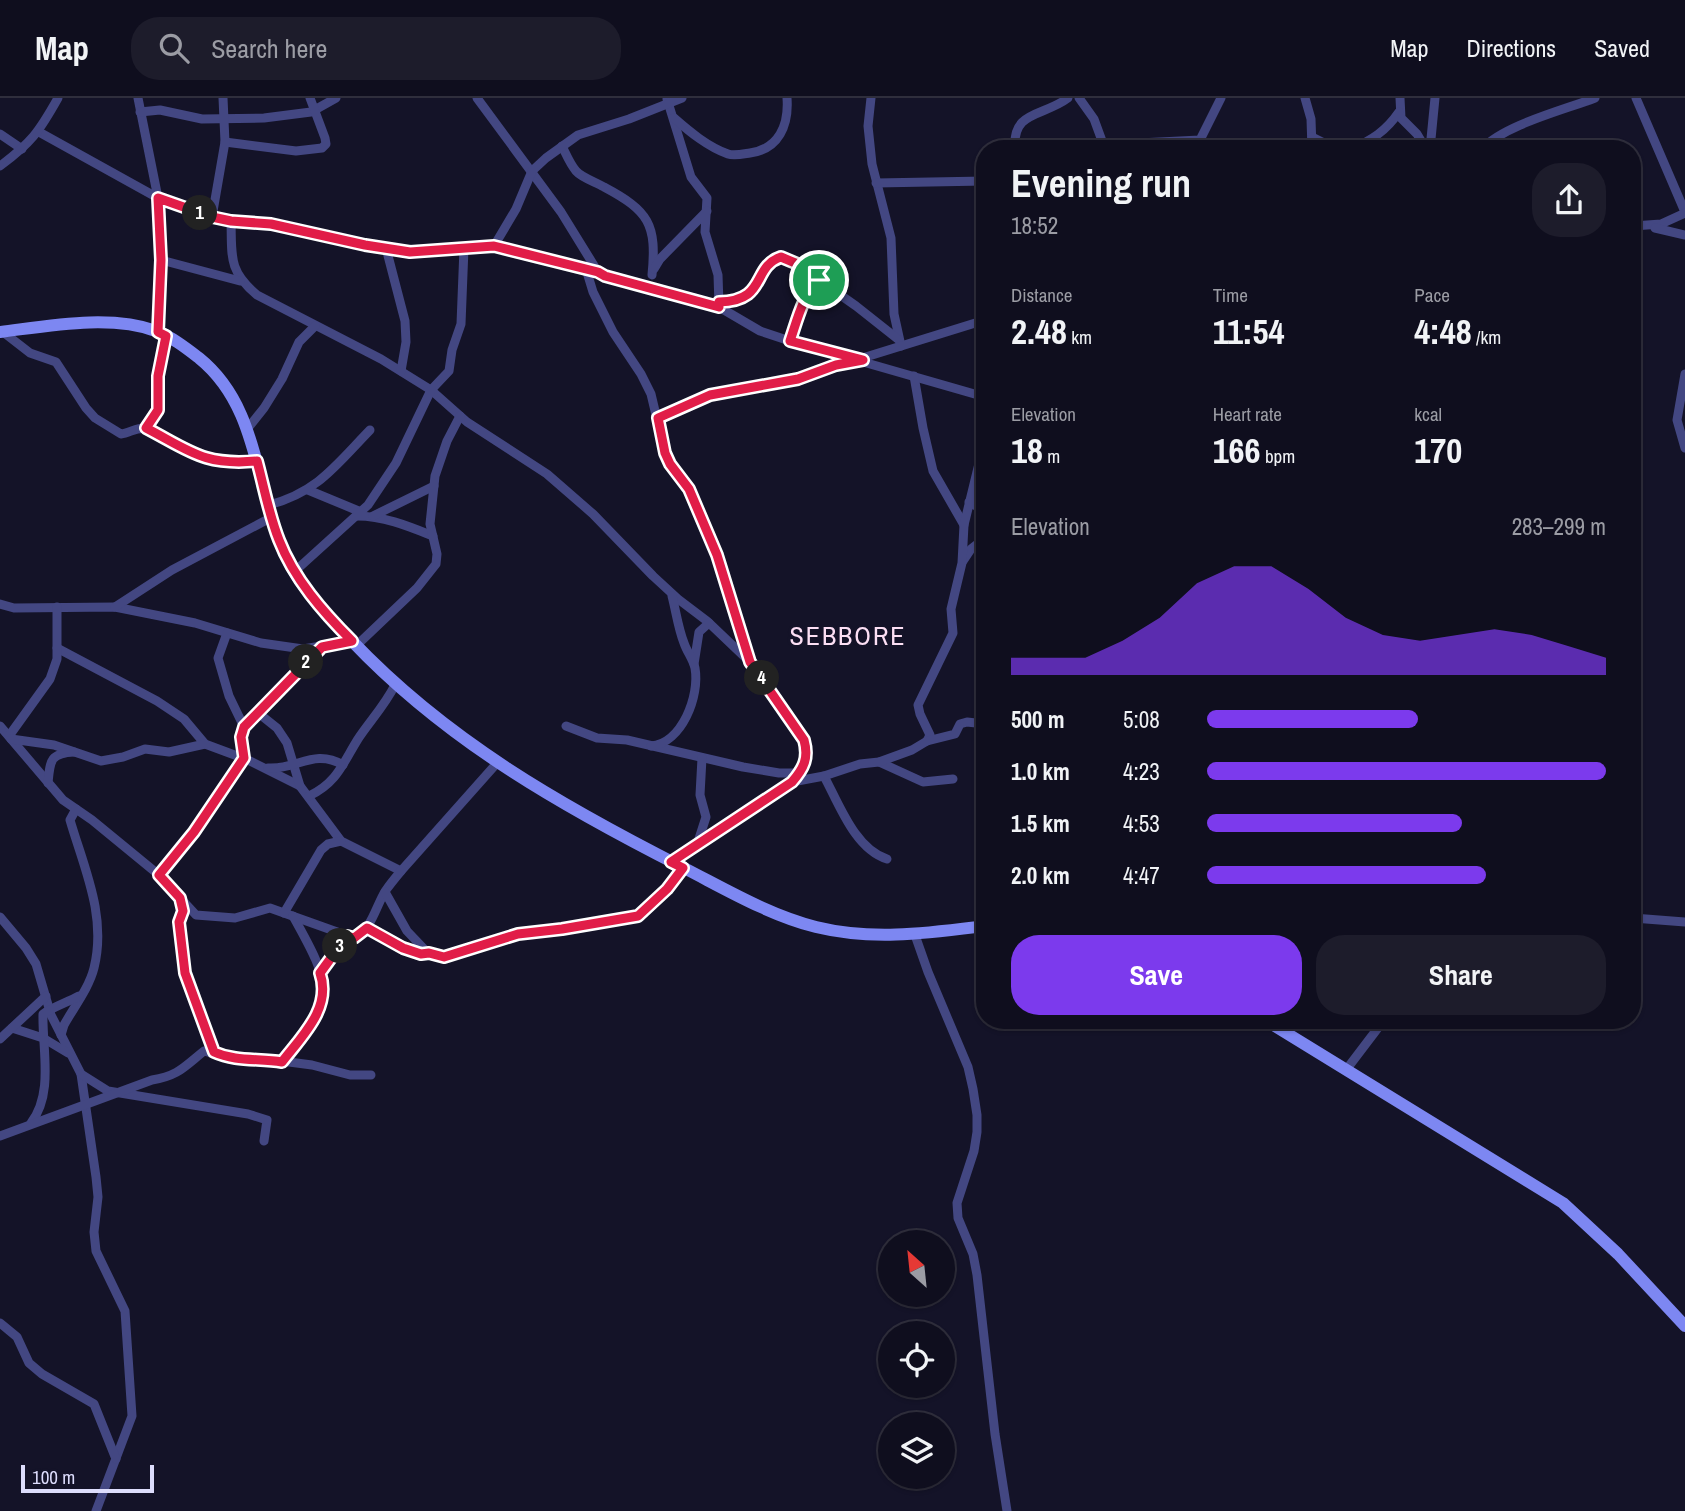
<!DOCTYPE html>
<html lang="en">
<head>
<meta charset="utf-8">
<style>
  :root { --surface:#0f0e1e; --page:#1d1c2b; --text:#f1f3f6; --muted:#9b9ca4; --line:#2f2e3c; --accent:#7c3aed }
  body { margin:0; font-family:"Archivo Narrow",sans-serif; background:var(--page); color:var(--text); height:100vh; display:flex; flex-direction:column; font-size:26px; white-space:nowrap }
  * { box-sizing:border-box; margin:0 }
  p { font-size:23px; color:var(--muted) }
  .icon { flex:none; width:38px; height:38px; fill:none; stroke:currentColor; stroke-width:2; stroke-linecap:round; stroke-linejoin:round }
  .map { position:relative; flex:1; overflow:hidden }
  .side { position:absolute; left:976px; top:42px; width:665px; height:889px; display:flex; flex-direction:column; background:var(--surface); border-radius:28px; box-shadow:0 2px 5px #0004,0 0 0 2px var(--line) }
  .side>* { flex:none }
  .needle { width:46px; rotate:333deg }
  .buttons { position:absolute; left:878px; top:1132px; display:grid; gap:14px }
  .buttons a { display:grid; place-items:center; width:77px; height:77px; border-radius:50%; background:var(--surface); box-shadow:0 2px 5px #0004,0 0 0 2px var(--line); font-size:35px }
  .scale { position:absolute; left:21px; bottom:18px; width:133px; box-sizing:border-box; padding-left:7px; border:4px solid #ddddfc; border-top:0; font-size:19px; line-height:24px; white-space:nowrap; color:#ddddfc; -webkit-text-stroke:5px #141328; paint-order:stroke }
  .pin { position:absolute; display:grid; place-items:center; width:60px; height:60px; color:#fff; margin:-30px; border:4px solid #fff; border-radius:50%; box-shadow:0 2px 7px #0007 }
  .km { position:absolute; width:35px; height:35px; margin:-18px; border-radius:50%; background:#222; color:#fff; font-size:19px; line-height:35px; text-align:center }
  .round { display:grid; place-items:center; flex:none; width:74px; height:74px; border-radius:28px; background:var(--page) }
  .headline { display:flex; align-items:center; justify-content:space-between; height:119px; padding:0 35px }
  h1 { font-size:38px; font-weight:800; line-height:52px }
  .metrics { display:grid; grid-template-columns:repeat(3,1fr); gap:10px; height:119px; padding:7px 35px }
  .metrics div { display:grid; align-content:center }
  .metrics b { font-size:35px; font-weight:800 }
  .metrics small { font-size:19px; font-weight:400 }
  .metrics p { font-size:19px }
  .chart { height:196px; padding:14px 35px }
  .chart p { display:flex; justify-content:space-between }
  .chart svg { width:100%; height:126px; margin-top:7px; fill:var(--accent); opacity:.7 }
  .action { display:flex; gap:14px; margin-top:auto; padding:14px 35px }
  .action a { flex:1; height:80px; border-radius:28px; background:var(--accent); color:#fff; font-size:28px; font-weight:800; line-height:80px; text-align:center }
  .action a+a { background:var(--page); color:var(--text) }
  ul { padding:0 35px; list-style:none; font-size:23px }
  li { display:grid; grid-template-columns:112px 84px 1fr; align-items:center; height:52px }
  li i { height:18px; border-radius:9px; background:var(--accent) }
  header { display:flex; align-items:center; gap:42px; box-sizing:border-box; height:98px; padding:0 35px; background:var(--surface); border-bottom:2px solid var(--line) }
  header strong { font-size:33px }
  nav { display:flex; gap:38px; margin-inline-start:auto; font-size:24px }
  .search { width:490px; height:63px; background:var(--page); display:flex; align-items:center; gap:18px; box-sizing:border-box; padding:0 24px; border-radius:28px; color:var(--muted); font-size:26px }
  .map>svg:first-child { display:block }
</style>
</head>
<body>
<header>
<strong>Map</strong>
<div class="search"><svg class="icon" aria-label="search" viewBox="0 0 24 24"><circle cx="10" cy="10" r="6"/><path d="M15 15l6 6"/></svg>Search here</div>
<nav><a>Map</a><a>Directions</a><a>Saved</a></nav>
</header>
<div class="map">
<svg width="1685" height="1413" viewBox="0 0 1685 1413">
  <rect width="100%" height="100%" fill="#141328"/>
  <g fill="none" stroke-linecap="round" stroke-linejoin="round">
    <g stroke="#434782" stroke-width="9">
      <path d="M138 0 158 100 161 162 158 234"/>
      <path d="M477 0 561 114 598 174"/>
      <path d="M871 0 868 28 872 66 891 140 894 216 901 248"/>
      <path d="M1079 0 1094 21 1105 51"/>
      <path d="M1305 0 1311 21 1312 51"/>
      <path d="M1400 0 1401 20 1417 36 1426 51"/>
      <path d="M1636 0 1685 114"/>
      <path d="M667 1 691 79 707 100 705 134 718 177 719 207"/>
      <path d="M140 14 160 12 202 21 264 20 311 14 336 0"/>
      <path d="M674 20C690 34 708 49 728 56 734 58 743 56 750 55 779 51 789 27 787 0"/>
      <path d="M39 34 158 100 212 119 231 123 271 126 409 154 494 148 598 174 605 178 719 209 760 233 790 243 985 299"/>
      <path d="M0 36 22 51"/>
      <path d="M1312 39 1336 51"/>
      <path d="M225 44 296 53 322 50 326 46 325 40 310 0"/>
      <path d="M562 48C566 56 570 66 576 73 582 80 596 84 604 89 649 113 657 126 652 177"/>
      <path d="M1015 51C1012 12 1043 19 1068 0"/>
      <path d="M1113 51 1139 45 1200 42 1221 0"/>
      <path d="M1351 51C1372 42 1386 33 1399 14"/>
      <path d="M1430 51 1435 0"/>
      <path d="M1482 51C1504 27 1564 12 1595 0"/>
      <path d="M0 68C31 45 39 34 58 0"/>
      <path d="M876 85 985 83"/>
      <path d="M212 119 225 44 223 0"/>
      <path d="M231 123C232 158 228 173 257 197L381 261 431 292 467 324 547 376 593 416 653 478 678 501 707 523 750 564 804 642 808 654 806 666 792 684 671 764"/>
      <path d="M1633 128 1661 126 1685 115"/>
      <path d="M1655 130 1685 137"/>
      <path d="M494 148 516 111 532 73 546 60 578 37 629 21 682 0"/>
      <path d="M386 150 405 223 406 244 401 273"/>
      <path d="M161 162 240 183"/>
      <path d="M586 171 593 194 613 234 641 276 651 296 665 355 670 366 689 391 707 431 742 534 750 564"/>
      <path d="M654 171 660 161 707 113"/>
      <path d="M719 204C768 203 751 169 781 159L812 171 819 182 856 208 899 242"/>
      <path d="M3 234 30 255 56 264 86 310 95 320 121 336C130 335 138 328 147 331 159 334 170 344 181 350 205 364 230 365 257 363"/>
      <path d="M790 243C797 224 803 194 819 182"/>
      <path d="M1685 276 1677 322 1685 350"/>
      <path d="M914 278 923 330 933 373 964 427"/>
      <path d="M658 320 710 297 798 280 985 222"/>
      <path d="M146 330 158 312V278L166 238"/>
      <path d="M248 330 264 310 282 281 299 244 315 228"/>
      <path d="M308 392 361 414"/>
      <path d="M969 404 985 413"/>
      <path d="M269 407C318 394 336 367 370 332"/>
      <path d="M357 418C384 418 408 428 433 438"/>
      <path d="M373 418 434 388"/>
      <path d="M963 463 971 451 985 440"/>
      <path d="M294 474 368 407 396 365 431 292 449 273 452 252 461 226 464 150"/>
      <path d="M0 506 14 510 115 509 195 525 261 545 303 551 352 543"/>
      <path d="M115 509 172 472 272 419"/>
      <path d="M227 535 218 560 229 598 244 629"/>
      <path d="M356 548 417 490 436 466 437 456 430 426 435 378 447 343 460 318"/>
      <path d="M57 550 157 603 184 621 205 646 248 662 300 688"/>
      <path d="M694 566 699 534 709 525"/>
      <path d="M257 614 277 630 287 645 300 688 341 743 401 773"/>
      <path d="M0 628 63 702 92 722 159 777 196 817 235 820 270 810 354 840C372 832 376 807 386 792 391 785 396 779 401 773L497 665"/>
      <path d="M566 628 597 640 627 642 743 669 779 675H801"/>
      <path d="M9 638 50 581 57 561V509"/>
      <path d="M11 641 54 647 101 663 123 659 145 651 169 654 205 646"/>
      <path d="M927 643 930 637 920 616 918 607 953 535 951 511 962 465 964 427 985 341"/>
      <path d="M651 648C682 645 700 598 695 570 693 561 687 554 684 545 678 530 676 513 672 498"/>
      <path d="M879 664 923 684 953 681"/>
      <path d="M268 670C297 672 314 650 343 667"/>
      <path d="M824 678C839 706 855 751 887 761"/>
      <path d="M792 684 824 678 860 666 879 664 912 652 927 643 955 636 960 626 967 624 985 626"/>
      <path d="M48 685C50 663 50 655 74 654"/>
      <path d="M309 698C337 685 343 665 358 641 370 623 385 607 395 587"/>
      <path d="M697 747 706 719 700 697 702 660"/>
      <path d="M159 777 194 735 244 660 241 639 244 629 322 549"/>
      <path d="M385 794 407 833 428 855"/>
      <path d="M180 802 183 813 179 824 185 875 214 954"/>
      <path d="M284 815 321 752 328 746 341 743"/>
      <path d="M0 819 26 850 36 866 51 917 81 976 96 1079 98 1099 94 1134 96 1153 125 1213 132 1318 96 1413"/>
      <path d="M1633 820 1685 824"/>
      <path d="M367 829 403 850 421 856 428 855 444 859 518 836 638 818 667 791 683 770"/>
      <path d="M915 837 928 874 968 969 973 991 977 1017V1034L974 1053 957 1105 958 1120 973 1156 977 1177 995 1336 1007 1413"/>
      <path d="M320 875 347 838"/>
      <path d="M12 930 43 940 68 955"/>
      <path d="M61 937 64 927C74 909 89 890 94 870 107 818 84 770 70 722L76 711"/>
      <path d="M0 941 46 898"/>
      <path d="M282 964C333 896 335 893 293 818"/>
      <path d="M1346 972 1384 922"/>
      <path d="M81 976 108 993 248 1016 267 1022 264 1043"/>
      <path d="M31 1025C54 995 42 951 43 916 51 910 68 904 79 898"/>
      <path d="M0 1038 152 982C178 978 184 969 204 953L233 961H266L312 967 350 977H371"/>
      <path d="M0 1225 17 1239 29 1265 42 1276 94 1306 116 1361"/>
    </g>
    <g stroke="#7d87f2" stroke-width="12">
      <path d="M0 234C48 228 110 216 156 233 172 239 186 250 199 260 266 314 253 407 295 475 311 501 332 522 352 543 447 643 562 708 684 770 727 792 769 817 816 829 873 843 928 835 985 828"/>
      <path d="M1265 922 1563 1105 1618 1156 1685 1228"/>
    </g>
  </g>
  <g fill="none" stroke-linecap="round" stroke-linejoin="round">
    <defs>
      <path id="route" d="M158 100 212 119 231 123 271 126 365 147 410 154 494 148 598 174 605 178 719 209V204C768 203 751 169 781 159L812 172 819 182C803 196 797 223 790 243L863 262 836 267 798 281 710 297 658 320 665 355 670 366 689 391 717 457 750 564 804 642C809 660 804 670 792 684L671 764 683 770 667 791 638 818 562 831 518 836 444 859 429 855 421 856 403 850 367 830 354 840 347 838 320 875C332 910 302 938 282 964 259 960 236 964 214 954L185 875 179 824 183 813 180 800 159 777 194 734 244 660 241 639 244 629 322 549 352 543C323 514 294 481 279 442 269 417 264 389 257 363 204 368 190 353 146 330L158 312V278L166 238 158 234 161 162Z"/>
    </defs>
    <use href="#route" stroke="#fff" stroke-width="14"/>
    <use href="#route" stroke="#e11d48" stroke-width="9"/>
  </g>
  <g text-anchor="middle" stroke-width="6" stroke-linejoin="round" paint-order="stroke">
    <g font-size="26" letter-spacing="2" fill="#fcdff4" stroke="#141328">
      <text x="848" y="547">SEBBORE</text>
    </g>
  </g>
</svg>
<div class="buttons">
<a><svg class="needle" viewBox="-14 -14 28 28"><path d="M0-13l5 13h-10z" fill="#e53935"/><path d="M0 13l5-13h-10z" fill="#9b9ca4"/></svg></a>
<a><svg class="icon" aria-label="locate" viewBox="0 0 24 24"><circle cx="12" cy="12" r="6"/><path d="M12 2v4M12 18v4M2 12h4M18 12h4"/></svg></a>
<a><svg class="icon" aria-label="layers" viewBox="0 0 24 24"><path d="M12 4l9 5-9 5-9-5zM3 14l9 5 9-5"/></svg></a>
</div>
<div class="scale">100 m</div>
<div class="pin" style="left:819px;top:182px;background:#1e9e55"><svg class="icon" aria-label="arrive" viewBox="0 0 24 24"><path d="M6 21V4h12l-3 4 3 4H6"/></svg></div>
<b class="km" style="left:200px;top:115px">1</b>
<b class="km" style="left:306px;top:564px">2</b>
<b class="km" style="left:340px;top:848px">3</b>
<b class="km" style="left:762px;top:580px">4</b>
<section class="side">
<div class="headline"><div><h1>Evening run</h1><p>18:52</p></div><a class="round"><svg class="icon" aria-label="share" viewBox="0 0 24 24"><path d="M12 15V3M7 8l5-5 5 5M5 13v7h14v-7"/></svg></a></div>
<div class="metrics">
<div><p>Distance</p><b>2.48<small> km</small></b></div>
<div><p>Time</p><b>11:54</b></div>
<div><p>Pace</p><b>4:48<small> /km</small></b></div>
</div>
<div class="metrics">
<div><p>Elevation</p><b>18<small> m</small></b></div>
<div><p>Heart rate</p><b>166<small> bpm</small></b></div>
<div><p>kcal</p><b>170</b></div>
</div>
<div class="chart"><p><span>Elevation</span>283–299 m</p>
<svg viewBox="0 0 160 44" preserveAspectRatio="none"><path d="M0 44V38L10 38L20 38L30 32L40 24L50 12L60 6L70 6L80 14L90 24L100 30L110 32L120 30L130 28L140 30L150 34L160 38V44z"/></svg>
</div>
<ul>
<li><b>500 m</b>5:08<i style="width:53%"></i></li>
<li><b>1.0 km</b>4:23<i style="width:100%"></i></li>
<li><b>1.5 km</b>4:53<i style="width:64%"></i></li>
<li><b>2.0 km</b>4:47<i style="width:70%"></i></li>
</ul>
<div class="action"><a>Save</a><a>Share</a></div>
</section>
</div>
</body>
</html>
